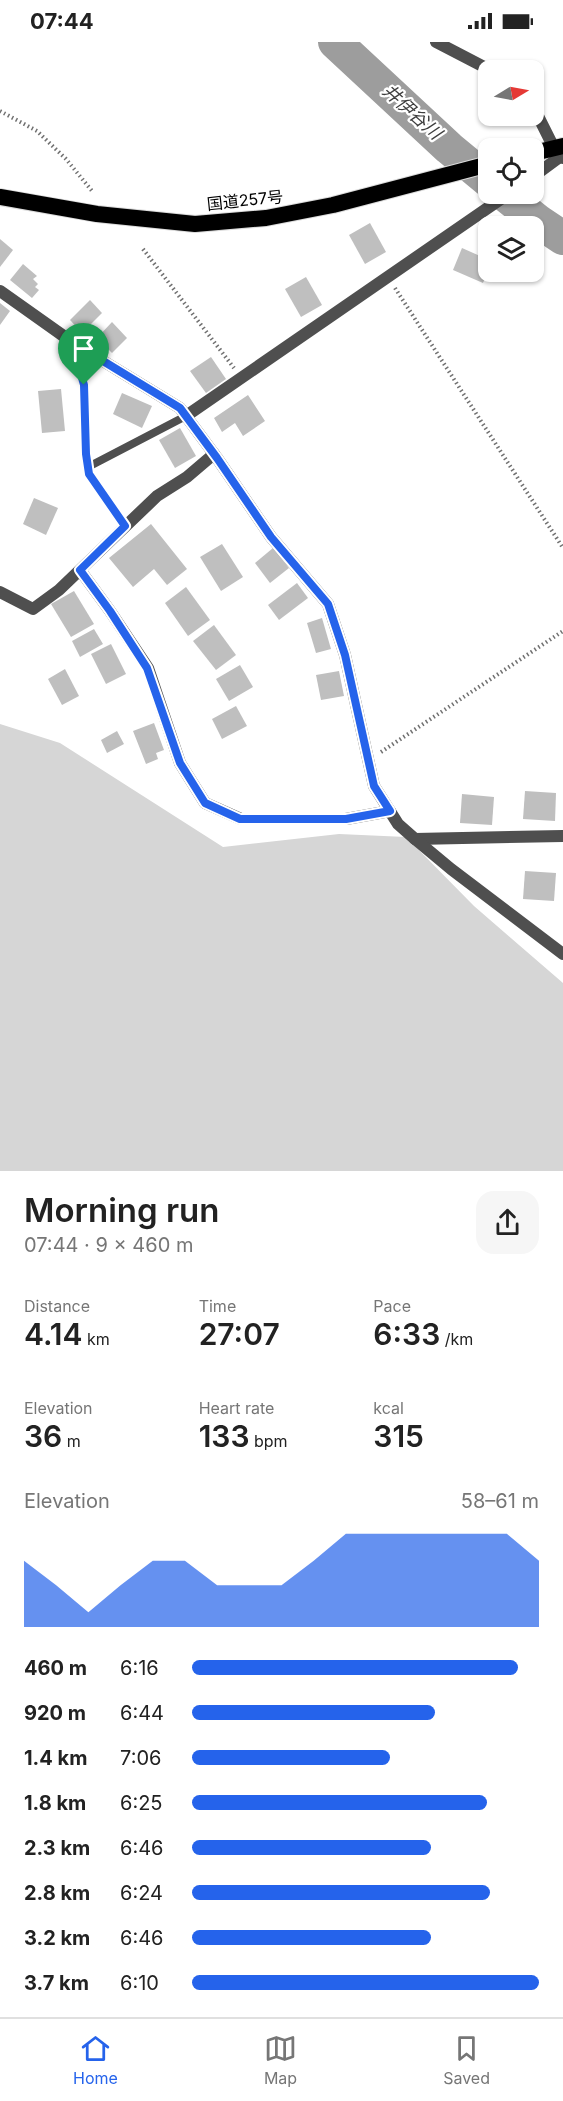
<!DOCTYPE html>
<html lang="en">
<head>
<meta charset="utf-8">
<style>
  :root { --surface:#fff; --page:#f6f6f6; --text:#222; --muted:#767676; --line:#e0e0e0; --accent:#2563eb }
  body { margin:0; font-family:Inter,"Noto Sans JP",sans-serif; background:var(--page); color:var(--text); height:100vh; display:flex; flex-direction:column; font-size:22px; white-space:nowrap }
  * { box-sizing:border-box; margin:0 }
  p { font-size:20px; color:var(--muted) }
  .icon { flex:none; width:33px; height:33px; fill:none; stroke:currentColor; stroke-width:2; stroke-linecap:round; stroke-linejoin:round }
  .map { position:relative; height:1129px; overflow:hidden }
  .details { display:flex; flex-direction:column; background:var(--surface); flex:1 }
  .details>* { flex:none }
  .needle { width:39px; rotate:80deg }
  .buttons { position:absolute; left:478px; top:18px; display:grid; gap:12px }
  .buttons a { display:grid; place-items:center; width:66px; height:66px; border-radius:12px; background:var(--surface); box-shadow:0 2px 4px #0004; font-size:30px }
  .pin { position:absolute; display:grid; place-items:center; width:51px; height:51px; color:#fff; margin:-62px -26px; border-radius:50% 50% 50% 0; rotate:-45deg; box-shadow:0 0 6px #0007 }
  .pin .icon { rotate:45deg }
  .round { display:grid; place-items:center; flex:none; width:63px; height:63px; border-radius:18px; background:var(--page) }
  .overview { display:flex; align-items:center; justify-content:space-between; height:102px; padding:0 24px }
  h1 { font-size:33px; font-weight:600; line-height:45px }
  .figures { display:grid; grid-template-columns:repeat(3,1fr); gap:9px; height:102px; padding:6px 24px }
  .figures div { display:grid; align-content:center }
  .figures b { font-size:30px; font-weight:600 }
  .figures small { font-size:16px; font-weight:400 }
  .figures p { font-size:16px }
  .chart { height:168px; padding:12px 24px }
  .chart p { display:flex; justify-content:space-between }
  .chart svg { width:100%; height:108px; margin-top:6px; fill:var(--accent); opacity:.7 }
  ul { padding:0 24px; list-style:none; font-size:20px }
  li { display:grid; grid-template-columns:96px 72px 1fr; align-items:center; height:45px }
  li i { height:15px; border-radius:8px; background:var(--accent) }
  .status { display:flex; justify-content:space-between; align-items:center; height:42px; padding:0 30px; background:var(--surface); direction:ltr }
  .status svg { height:16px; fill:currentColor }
  .dock { display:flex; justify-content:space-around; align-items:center; height:84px; border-top:2px solid var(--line); background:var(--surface); font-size:16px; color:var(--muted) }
  .dock a { display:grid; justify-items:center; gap:3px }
  .dock .current { color:var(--accent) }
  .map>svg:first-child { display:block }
</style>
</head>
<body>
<div class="status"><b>07:44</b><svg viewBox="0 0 49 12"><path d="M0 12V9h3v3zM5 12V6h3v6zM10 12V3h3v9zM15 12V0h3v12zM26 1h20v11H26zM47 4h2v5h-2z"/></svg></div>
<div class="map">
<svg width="563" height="1129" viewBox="0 0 563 1129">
  <rect width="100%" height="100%" fill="#fff"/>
  <path fill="#d6d6d6" d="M0 682 60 701 223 805 339 792 406 795 474 864 563 941V1129H0Z"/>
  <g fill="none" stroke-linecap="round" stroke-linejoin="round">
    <g stroke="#9d9d9d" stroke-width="34">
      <path d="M335 0 449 106 489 139"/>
      <path d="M504 152 539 180 563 196"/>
    </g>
  </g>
  <g fill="#bfbfbf">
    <path d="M370 181 386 210 365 222 349 193Z"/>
    <path d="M0 197 13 208 0 225Z"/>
    <path d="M462 206 489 218V226L483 241 453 228Z"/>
    <path d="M23 222 37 234 33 237 38 242 35 245 39 248 32 256 10 238Z"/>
    <path d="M306 235 322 263 301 275 285 247Z"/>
    <path d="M90 258 102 271 82 291 70 278Z"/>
    <path d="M0 261 10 269 0 283Z"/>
    <path d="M112 280 127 296 112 311 97 296Z"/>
    <path d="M211 315 226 337 206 351 190 329Z"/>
    <path d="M61 347 65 389 42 391 38 349Z"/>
    <path d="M122 351 152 364 142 386 113 372Z"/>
    <path d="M248 353 265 379 243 394 235 381 222 390 214 376Z"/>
    <path d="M180 386 196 414 175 426 159 398Z"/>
    <path d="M34 456 58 466 46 493 23 482Z"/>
    <path d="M151 482 187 527 167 543 154 527 133 545 109 516Z"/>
    <path d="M222 502 243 535 221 549 200 515Z"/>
    <path d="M273 506 289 526 270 541 255 521Z"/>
    <path d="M297 541 308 556 279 578 268 563Z"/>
    <path d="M186 545 210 578 188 594 165 561Z"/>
    <path d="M74 549 94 582 71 595 51 562Z"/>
    <path d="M322 576 331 607 316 611 307 581Z"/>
    <path d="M214 583 236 613 216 628 193 599Z"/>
    <path d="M94 587 103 602 80 615 72 599Z"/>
    <path d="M111 602 126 632 106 642 91 612Z"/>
    <path d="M240 623 253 645 229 659 216 637Z"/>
    <path d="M65 627 79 654 62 663 48 637Z"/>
    <path d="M339 629 344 654 321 658 316 633Z"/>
    <path d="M236 664 247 684 222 697 212 677Z"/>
    <path d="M154 681 164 708 156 711 158 717 146 722 133 689Z"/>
    <path d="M117 689 124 702 107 711 101 698Z"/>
    <path d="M525 749 556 751 555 779 523 777Z"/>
    <path d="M462 752 494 755 492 783 460 781Z"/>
    <path d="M525 829 556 831 554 859 523 857Z"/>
  </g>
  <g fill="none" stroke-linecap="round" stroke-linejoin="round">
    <defs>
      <g id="trunk">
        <path d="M534 111 563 104"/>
        <path d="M0 155 97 172 195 182 266 176 333 163 489 122"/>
      </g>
    </defs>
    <use href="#trunk" stroke="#dbdbdb" stroke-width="18"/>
    <g stroke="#717171" stroke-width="4" stroke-dasharray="1.5 3" stroke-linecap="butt">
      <path d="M0 69 37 89 66 117 92 149"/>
      <path d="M143 207 234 326"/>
      <path d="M395 246 563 506"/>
      <path d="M381 710 563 589"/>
    </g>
    <g stroke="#4f4f4f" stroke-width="8">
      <path d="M72 300 84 343 86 412 89 432 125 484"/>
      <path d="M88 425 186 374"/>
    </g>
    <g stroke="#4f4f4f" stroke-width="12">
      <path d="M436 0 490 28"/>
      <path d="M534 66 554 106 563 116"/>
      <path d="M534 134 561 114"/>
      <path d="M0 249 72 300 180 366 217 416 271 495 328 562 345 613 374 744 398 782 415 797 563 794"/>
      <path d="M186 374 508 152"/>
      <path d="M80 528 110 569 148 626 180 721 205 761 241 777H346L390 769"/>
      <path d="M0 550 33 567 59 548 157 454 187 435 214 412"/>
    </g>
    <path stroke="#4f4f4f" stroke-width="12" d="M415 797 451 827 563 912"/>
    <use href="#trunk" stroke="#000" stroke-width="16"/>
  </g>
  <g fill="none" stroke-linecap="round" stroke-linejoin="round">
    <defs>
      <path id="route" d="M72 300 180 366 217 416 271 495 328 562 345 613 374 744 390 769 346 777H240L205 761 180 721 147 626 110 569 80 528 125 484 89 432 86 412 84 343Z"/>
    </defs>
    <use href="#route" stroke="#fff" stroke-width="12"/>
    <use href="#route" stroke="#2563eb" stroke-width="8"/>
  </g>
  <g text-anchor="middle" stroke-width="4.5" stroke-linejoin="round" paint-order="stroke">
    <g font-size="16" fill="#000" stroke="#fff">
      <text transform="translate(245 158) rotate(-6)" y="6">国道257号</text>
    </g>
    <g font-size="18" font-style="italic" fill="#3e3e3e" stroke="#fff">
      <text transform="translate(412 70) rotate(42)" y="6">井伊谷川</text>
    </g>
  </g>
</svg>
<div class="buttons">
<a><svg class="needle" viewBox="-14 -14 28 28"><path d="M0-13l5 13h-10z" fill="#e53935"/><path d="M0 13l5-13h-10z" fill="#767676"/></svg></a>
<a><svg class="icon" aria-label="locate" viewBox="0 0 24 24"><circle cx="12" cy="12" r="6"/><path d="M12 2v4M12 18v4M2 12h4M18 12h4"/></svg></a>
<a><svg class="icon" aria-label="layers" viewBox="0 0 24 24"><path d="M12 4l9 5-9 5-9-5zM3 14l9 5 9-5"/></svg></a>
</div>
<div class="pin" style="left:84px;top:343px;background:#1e9e55"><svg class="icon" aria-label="arrive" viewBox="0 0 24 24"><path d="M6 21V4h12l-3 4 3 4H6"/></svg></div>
</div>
<section class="details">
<div class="overview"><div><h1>Morning run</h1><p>07:44 · 9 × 460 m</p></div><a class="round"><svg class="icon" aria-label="share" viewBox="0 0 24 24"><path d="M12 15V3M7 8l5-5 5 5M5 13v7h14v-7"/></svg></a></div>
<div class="figures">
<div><p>Distance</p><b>4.14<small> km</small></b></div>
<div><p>Time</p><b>27:07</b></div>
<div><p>Pace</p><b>6:33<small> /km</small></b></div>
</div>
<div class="figures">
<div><p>Elevation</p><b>36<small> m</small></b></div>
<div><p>Heart rate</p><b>133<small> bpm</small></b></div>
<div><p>kcal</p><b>315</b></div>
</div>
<div class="chart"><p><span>Elevation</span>58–61 m</p>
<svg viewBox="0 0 160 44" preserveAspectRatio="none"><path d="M0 44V17L10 27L20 38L30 27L40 17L50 17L60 27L70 27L80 27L90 17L100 6L110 6L120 6L130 6L140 6L150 6L160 17V44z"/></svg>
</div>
<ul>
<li><b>460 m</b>6:16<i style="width:94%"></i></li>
<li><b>920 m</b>6:44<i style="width:70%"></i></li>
<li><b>1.4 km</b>7:06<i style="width:57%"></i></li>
<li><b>1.8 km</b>6:25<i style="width:85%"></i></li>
<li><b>2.3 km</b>6:46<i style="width:69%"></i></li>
<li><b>2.8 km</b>6:24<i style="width:86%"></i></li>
<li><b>3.2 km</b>6:46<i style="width:69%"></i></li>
<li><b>3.7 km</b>6:10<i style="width:100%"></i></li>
</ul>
</section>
<nav class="dock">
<a class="current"><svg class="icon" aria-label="home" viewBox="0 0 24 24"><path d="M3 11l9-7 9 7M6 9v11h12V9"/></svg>Home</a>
<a><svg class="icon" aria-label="map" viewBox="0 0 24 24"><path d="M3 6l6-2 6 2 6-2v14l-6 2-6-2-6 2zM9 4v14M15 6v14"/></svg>Map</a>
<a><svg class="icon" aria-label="saved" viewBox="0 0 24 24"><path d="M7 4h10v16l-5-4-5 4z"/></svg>Saved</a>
</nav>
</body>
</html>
